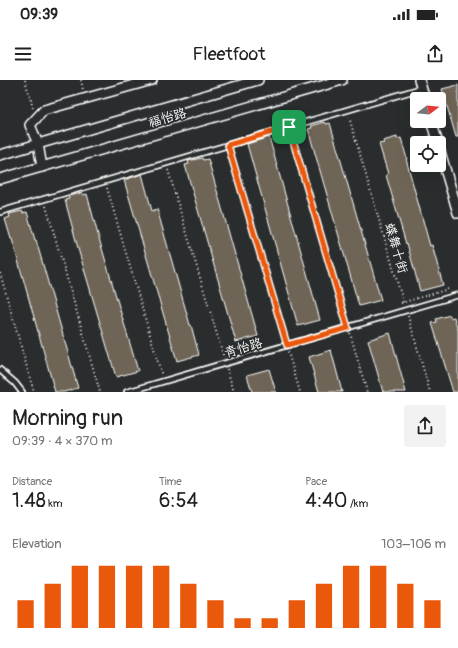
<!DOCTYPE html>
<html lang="en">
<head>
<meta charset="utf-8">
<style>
  :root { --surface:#fff; --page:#f2f2f2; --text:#222; --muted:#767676; --accent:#ea580c }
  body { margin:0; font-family:Pangolin,"LXGW WenKai TC",sans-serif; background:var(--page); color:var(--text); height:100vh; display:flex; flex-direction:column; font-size:15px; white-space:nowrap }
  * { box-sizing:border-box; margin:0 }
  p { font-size:13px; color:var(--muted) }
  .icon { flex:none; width:22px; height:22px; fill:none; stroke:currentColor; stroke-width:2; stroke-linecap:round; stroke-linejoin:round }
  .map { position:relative; height:312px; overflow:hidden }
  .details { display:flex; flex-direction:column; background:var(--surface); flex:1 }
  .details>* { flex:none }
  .needle { width:26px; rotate:74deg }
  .buttons { position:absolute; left:410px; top:12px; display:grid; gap:8px }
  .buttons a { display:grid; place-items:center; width:36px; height:36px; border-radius:4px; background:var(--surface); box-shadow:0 4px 16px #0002; font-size:20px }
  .pin { position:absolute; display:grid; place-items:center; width:34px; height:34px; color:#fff; margin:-17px; border-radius:8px; box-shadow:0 2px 6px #0006 }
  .round { display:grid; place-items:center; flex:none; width:42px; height:42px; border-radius:4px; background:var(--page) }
  .summary { display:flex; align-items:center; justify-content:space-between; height:68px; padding:0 12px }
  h1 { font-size:22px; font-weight:600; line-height:30px }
  .metrics { display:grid; grid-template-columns:repeat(3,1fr); gap:6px; height:68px; padding:4px 12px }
  .metrics div { display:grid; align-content:center }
  .metrics b { font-size:20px; font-weight:600 }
  .metrics small { font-size:11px; font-weight:400 }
  .metrics p { font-size:11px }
  .chart { height:112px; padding:8px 12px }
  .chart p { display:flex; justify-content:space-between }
  .chart svg { width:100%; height:72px; margin-top:4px; stroke:var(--accent); stroke-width:6 }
  .status { display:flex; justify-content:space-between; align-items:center; height:28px; padding:0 20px; background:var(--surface); direction:ltr }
  .status svg { height:11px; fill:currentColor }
  header { display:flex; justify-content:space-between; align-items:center; height:52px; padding:0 12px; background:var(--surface); font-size:18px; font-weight:600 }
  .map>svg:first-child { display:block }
</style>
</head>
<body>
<div class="status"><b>09:39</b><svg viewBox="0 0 49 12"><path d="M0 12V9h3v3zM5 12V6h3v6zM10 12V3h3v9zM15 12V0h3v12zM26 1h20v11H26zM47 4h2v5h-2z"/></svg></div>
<header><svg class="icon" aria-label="menu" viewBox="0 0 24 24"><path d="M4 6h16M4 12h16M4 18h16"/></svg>Fleetfoot<svg class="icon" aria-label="share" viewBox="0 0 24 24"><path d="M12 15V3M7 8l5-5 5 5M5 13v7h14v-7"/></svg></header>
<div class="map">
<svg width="458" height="312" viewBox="0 0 458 312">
  <rect width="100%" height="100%" fill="#2a2d2e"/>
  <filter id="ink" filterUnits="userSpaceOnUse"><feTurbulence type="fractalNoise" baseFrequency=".025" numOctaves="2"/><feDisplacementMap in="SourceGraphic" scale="8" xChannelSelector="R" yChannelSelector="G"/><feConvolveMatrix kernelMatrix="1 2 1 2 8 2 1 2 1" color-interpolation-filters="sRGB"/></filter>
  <g filter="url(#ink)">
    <g fill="#6e6556" stroke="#fff">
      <path d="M458 5V57H456L442 9Z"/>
      <path d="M325 42 326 44 330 43 381 220 359 226 308 49 312 48 311 46Z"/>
      <path d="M269 57 320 240 298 246 247 64Z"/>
      <path d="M397 57V59L401 58 407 79H406L419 126 430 166 432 165 443 205 420 211 407 163 406 164 395 126 386 95 388 94 379 64 384 63 383 61Z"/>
      <path d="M202 78 203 80 208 79 258 256 236 262 185 85 189 84 188 81Z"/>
      <path d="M142 94 152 131 157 129 190 245H191L199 275 177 281 124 100Z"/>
      <path d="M82 113 83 115 87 114 98 155 138 291 116 297 79 172 65 120 69 119 68 116Z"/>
      <path d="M22 131 23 133 27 132 35 160H36L78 308 64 312H55L12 159H11L5 139 10 137 9 134Z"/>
      <path d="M450 235V238L454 237 458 250V312H453L432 243 437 242 436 239Z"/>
      <path d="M390 253 398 283 406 312H383L368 260Z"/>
      <path d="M331 270 342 312H319L309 277Z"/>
      <path d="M269 289 276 312H252L247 295Z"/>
    </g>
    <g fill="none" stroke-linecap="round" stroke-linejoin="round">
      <defs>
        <g id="service">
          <path d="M0 132 422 8"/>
          <path d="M0 290 15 303 22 312"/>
          <path d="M127 312 458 215"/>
        </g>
        <g id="minor">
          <path d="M419 0 425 19"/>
          <path d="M431 41 438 63"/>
          <path d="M439 68 458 133"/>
          <path d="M0 75 258 0"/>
          <path d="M42 87 38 64 30 45 44 30 152 0"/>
          <path d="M0 99 342 0"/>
        </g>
      </defs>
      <use href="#service" stroke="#fff" stroke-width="8"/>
      <use href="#minor" stroke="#fff" stroke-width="12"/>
      <g stroke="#fff" stroke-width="2" stroke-dasharray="1 3" stroke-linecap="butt">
        <path d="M25 0 33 28"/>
        <path d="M81 0 83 10"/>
        <path d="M349 37 404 225"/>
        <path d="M291 54 346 242"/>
        <path d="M230 72 285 260"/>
        <path d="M168 90 224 278"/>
        <path d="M107 108 162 296"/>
        <path d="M46 126 100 312"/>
        <path d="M0 193 34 312"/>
        <path d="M401 223 449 209"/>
        <path d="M408 236 430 312"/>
        <path d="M350 253 367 312"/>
        <path d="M288 272 300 312"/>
        <path d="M227 289 234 312"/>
      </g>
      <use href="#service" stroke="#2a2d2e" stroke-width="4.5"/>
      <use href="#minor" stroke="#2a2d2e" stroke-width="9"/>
    </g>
  </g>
  <g fill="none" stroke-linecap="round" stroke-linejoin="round" filter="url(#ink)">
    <defs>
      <path id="route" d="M289 47 348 248 287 265 228 65Z"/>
    </defs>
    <use href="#route" stroke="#fff" stroke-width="8"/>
    <use href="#route" stroke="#ea580c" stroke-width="5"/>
  </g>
  <g text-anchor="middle" stroke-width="3.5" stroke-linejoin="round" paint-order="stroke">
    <g font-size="13" fill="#fff" stroke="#2a2d2e">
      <text transform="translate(167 37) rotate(-16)" y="5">福怡路</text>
      <text transform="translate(397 168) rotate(74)" y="5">蝶舞十街</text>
      <text transform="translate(243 267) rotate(-16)" y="5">青怡路</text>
    </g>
  </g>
</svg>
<div class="buttons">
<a><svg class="needle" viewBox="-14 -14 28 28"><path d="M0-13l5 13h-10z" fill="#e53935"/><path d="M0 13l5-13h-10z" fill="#767676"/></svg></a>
<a><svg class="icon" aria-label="locate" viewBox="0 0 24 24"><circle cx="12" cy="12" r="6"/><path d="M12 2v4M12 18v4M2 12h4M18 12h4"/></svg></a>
</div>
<div class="pin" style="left:289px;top:47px;background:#1e9e55"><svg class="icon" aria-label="arrive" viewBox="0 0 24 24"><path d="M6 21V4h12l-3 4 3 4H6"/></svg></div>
</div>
<section class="details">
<div class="summary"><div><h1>Morning run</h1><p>09:39 · 4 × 370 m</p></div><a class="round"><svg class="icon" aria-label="share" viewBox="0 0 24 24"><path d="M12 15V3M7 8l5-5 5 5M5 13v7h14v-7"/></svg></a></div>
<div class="metrics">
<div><p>Distance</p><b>1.48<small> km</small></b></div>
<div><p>Time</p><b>6:54</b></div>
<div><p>Pace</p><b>4:40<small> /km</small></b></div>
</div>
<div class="chart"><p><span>Elevation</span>103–106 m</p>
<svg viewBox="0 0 160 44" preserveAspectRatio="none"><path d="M5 44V27M15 44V17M25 44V6M35 44V6M45 44V6M55 44V6M65 44V17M75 44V27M85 44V38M95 44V38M105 44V27M115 44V17M125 44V6M135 44V6M145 44V17M155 44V27"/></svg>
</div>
</section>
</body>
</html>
